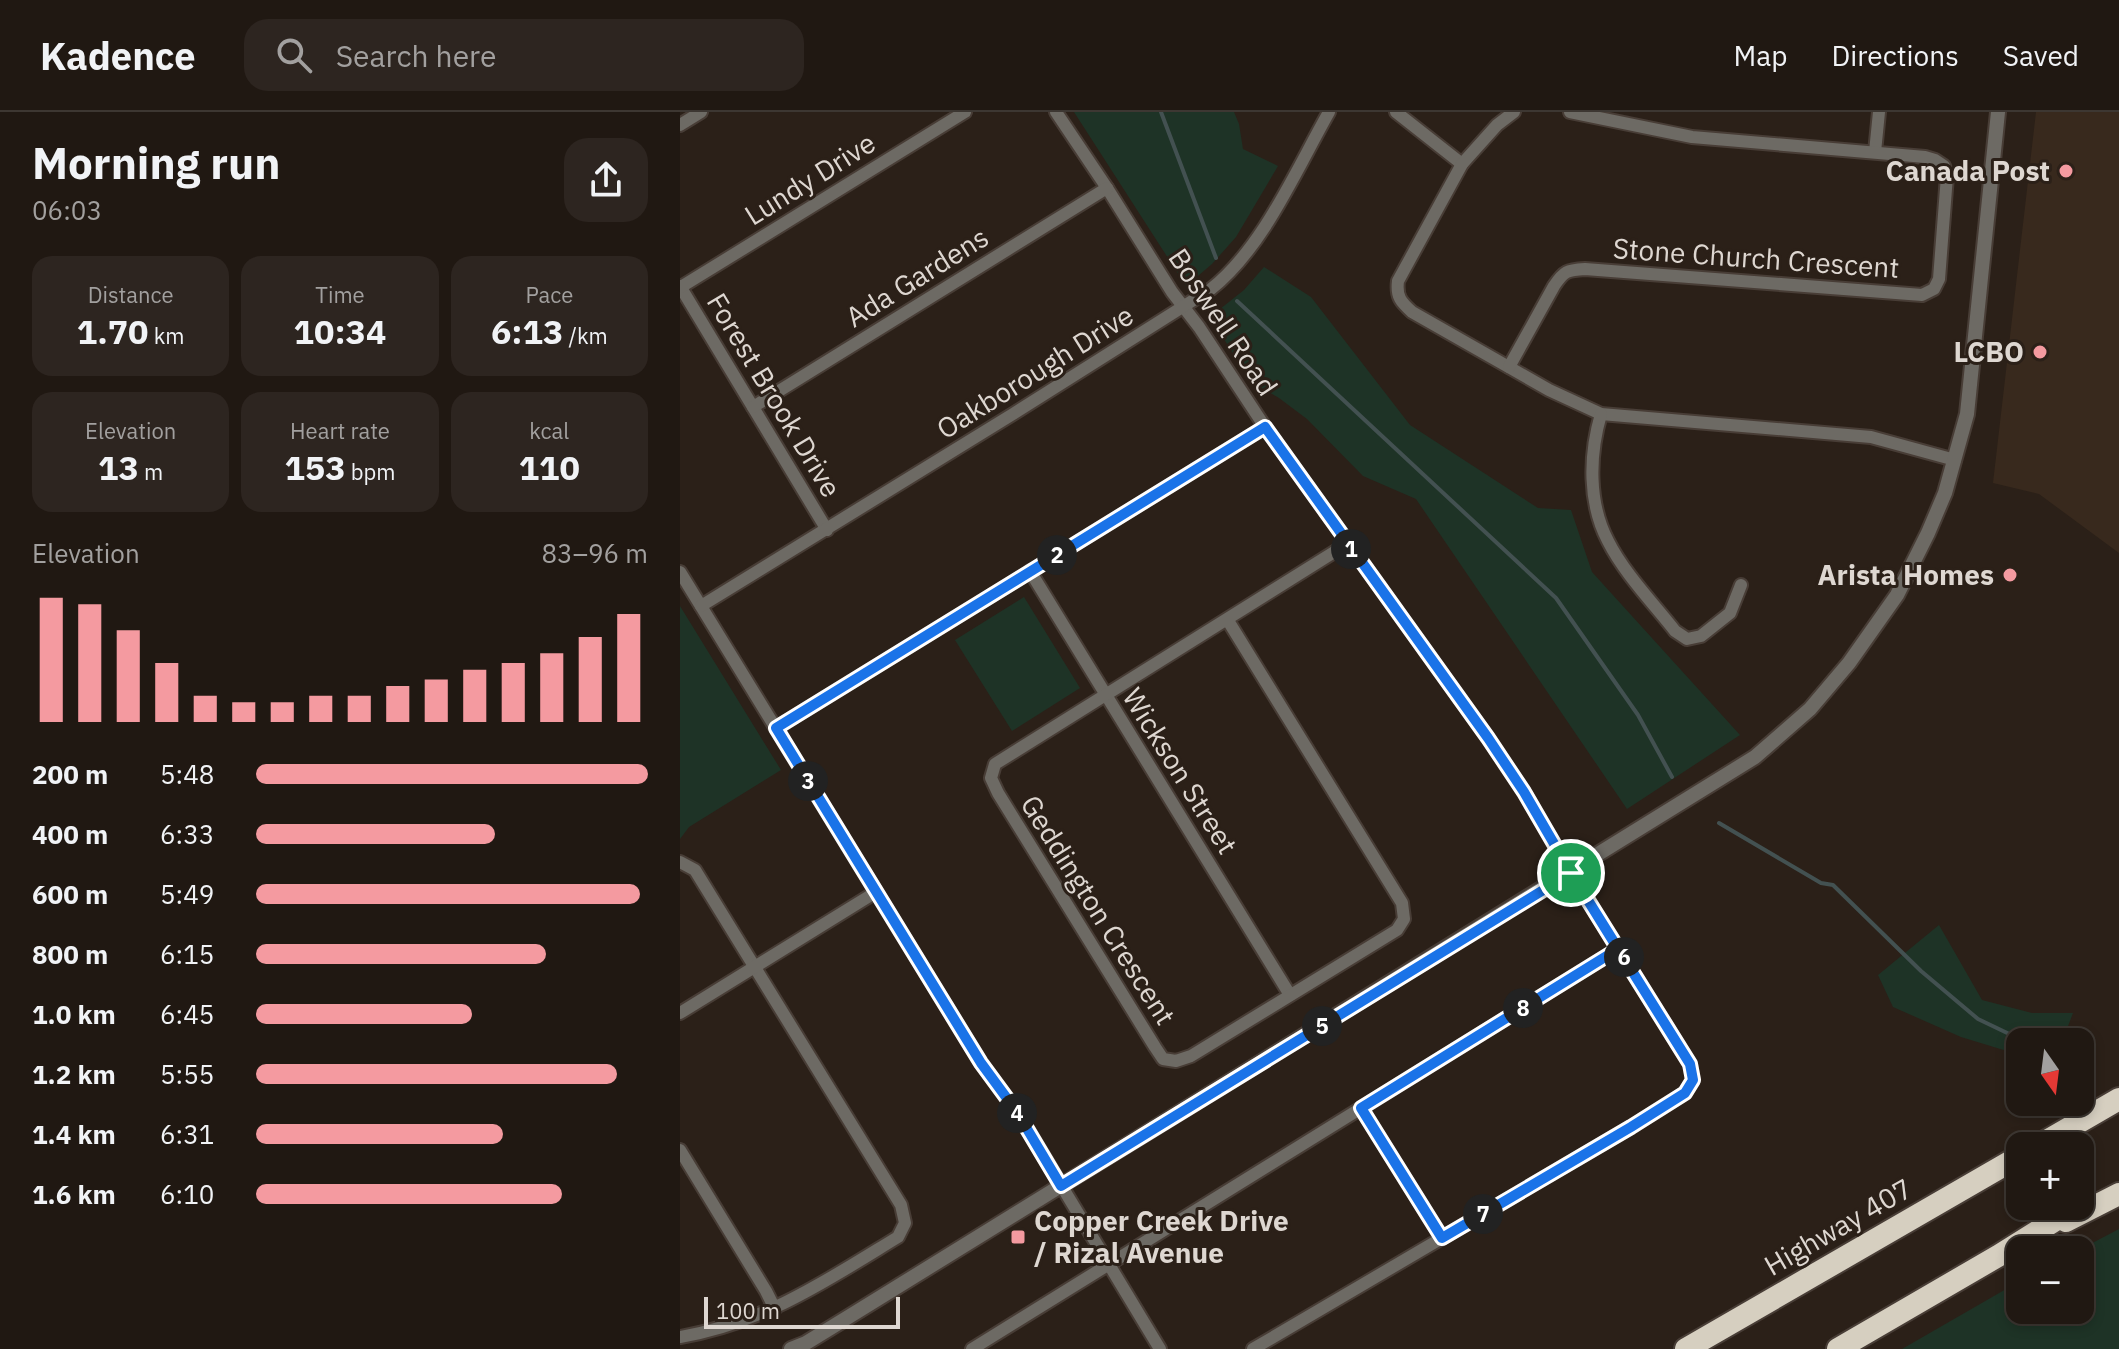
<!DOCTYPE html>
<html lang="en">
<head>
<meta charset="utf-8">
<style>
  :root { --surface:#201812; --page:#2d2520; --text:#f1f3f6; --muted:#a2a09f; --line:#3d3732; --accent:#f49aa0 }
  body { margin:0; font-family:"IBM Plex Sans",sans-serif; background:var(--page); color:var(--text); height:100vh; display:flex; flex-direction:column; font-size:30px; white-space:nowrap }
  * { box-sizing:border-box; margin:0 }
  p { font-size:26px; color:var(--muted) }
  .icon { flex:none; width:44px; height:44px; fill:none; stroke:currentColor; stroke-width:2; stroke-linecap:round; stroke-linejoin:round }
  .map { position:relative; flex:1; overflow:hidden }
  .side { display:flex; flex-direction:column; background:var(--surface); width:680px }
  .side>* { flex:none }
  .needle { width:52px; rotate:166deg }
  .controls { position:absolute; left:1326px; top:916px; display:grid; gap:16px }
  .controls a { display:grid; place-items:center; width:88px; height:88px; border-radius:16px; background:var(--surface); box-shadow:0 4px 12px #0003,0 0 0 2px var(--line); font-size:40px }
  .scale { position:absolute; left:24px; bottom:20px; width:196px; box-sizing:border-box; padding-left:8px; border:4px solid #ded7d1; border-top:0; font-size:22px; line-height:28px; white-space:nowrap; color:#ded7d1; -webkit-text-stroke:6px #2b2018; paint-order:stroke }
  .pin { position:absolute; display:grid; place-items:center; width:68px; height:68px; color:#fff; margin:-34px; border:4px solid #fff; border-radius:50%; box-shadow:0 2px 8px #0007 }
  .km { position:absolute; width:40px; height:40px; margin:-20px; border-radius:50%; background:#222; color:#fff; font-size:22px; line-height:40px; text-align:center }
  .round { display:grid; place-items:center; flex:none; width:84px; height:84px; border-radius:24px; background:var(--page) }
  .headline { display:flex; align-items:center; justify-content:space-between; height:136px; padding:0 32px }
  h1 { font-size:44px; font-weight:700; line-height:60px }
  .figures { display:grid; grid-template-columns:repeat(3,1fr); gap:12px; height:136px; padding:8px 32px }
  .figures div { display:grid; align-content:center; border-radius:20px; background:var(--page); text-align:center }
  .figures b { font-size:34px; font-weight:700 }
  .figures small { font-size:22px; font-weight:400 }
  .figures p { font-size:22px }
  .chart { height:224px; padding:16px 32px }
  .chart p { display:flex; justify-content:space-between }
  .chart svg { width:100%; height:144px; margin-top:8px; stroke:var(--accent); stroke-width:6 }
  ul { padding:0 32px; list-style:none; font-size:26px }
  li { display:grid; grid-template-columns:128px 96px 1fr; align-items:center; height:60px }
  li i { height:20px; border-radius:10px; background:var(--accent) }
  header { display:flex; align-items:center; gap:48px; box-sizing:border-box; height:112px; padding:0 40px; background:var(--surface); border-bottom:2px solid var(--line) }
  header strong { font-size:38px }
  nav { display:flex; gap:44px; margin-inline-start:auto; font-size:28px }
  .search { width:560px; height:72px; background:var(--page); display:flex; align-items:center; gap:20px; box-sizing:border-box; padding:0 28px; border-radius:24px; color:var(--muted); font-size:30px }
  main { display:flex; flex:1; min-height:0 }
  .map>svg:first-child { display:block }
</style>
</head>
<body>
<header>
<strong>Kadence</strong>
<div class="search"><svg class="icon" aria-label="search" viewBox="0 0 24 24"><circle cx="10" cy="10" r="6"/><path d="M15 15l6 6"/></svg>Search here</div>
<nav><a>Map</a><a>Directions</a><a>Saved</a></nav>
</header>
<main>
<section class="side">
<div class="headline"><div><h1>Morning run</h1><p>06:03</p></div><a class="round"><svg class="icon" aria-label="share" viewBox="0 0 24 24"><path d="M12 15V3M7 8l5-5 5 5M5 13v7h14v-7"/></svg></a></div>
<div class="figures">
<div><p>Distance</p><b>1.70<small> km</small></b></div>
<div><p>Time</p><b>10:34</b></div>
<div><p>Pace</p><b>6:13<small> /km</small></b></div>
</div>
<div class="figures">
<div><p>Elevation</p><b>13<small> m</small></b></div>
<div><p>Heart rate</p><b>153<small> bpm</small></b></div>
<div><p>kcal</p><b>110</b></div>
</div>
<div class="chart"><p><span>Elevation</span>83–96 m</p>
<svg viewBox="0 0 160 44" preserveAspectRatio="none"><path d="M5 44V6M15 44V8M25 44V16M35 44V26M45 44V36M55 44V38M65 44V38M75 44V36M85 44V36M95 44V33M105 44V31M115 44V28M125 44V26M135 44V23M145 44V18M155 44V11"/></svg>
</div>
<ul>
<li><b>200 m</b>5:48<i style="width:100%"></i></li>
<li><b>400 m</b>6:33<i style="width:61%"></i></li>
<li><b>600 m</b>5:49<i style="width:98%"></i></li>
<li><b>800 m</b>6:15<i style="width:74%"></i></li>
<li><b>1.0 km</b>6:45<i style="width:55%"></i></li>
<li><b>1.2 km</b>5:55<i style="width:92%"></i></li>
<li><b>1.4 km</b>6:31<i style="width:63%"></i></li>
<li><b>1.6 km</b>6:10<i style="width:78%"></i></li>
</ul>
</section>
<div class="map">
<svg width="1439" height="1237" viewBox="0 0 1439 1237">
  <rect width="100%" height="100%" fill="#2b2018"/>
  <path fill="#38291d" d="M1356 0H1439V441L1359 382 1313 371Z"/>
  <g fill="#1e3326">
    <path d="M394 0H554L559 12 563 37 598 54 556 125 532 152 506 174Z"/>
    <path d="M584 155 631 185 730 313 858 396 891 398 912 460 1060 623 947 697 736 387 683 364 627 307 599 286 571 270 530 205 564 178Z"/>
    <path d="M344 485 400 576 332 619 275 528Z"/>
    <path d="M0 494 101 658 9 715 0 727Z"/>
    <path d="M1259 813 1302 888 1352 901H1393L1382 930H1340V943L1281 925 1213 895 1198 863Z"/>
    <path d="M1439 1117V1237H1222L1340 1169V1198H1400V1138H1399Z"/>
  </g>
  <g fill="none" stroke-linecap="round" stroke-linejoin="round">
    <g stroke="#435151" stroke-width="4">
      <path d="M481 0 536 146"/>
      <path d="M557 189 876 486 958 603 992 665"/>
      <path d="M1039 711 1141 771 1153 773 1241 859 1298 907 1346 930"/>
    </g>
    <defs>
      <g id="minor">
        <path d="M376 0 427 76 492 180 519 215 585 315 808 626 844 680 891 761 1010 952 1013 968 1005 981 951 1015 573 1237"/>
        <path d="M716 0 782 52"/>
        <path d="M834 0 817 13 782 52 718 169C716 185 721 190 732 200L869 278 921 302 1191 325 1275 348"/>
        <path d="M0 13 21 0"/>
        <path d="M1195 40 1199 0"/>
        <path d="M0 174 147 418"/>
        <path d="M1 175 285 0"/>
        <path d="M829 255 874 174C884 159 887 158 905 157L1242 183 1254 177 1259 167 1267 64 1264 54 1255 48 1245 45 1012 25 890 0"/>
        <path d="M73 295 427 76"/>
        <path d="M921 302C909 343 908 391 928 429 944 461 973 491 995 519L1007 527 1021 524 1050 501 1061 473"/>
        <path d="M350 459 610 883"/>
        <path d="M0 460 301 951 337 1000 480 1237"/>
        <path d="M21 494 333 302 531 177C583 136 616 58 649 0"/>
        <path d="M547 507 722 791 724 807 717 818 511 944 496 949 483 947 475 935 318 681 311 666 315 652 667 432"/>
        <path d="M96 616 585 315"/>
        <path d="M0 750 15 758 221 1093 225 1111 218 1125C146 1169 86 1210 0 1225"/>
        <path d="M0 901 196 780"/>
        <path d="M681 996 762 1126"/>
        <path d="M0 1038 86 1179 95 1197"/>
        <path d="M292 1237 938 837"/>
      </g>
      <path id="tertiary" d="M111 1237 126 1231 170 1204 1075 645 1130 597 1169 551 1217 483 1248 421 1265 381 1287 302 1318 0"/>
      <g id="motorway">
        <path d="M1358 1034 1439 987"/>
        <path d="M1386 1109 1439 1082"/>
        <path d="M1006 1237 1340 1044"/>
        <path d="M1158 1237 1318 1144 1398 1094"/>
      </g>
    </defs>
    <use href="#minor" stroke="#483d36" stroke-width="16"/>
    <use href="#tertiary" stroke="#483d36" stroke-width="18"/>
    <use href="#motorway" stroke="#483d36" stroke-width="26"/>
    <use href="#minor" stroke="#6d6a64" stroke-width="12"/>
    <use href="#tertiary" stroke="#6d6a64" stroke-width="14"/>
    <use href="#motorway" stroke="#d6cfc0" stroke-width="22"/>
  </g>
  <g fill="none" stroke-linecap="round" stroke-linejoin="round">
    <defs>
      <path id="route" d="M891 761 844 680 808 626 585 315 96 616 301 951 337 1000 381 1074 891 761 1010 952 1013 968 1005 981 951 1015 762 1126 681 996 938 837 891 761"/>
    </defs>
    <use href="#route" stroke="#fff" stroke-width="16"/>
    <use href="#route" stroke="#1a73e8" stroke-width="10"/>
  </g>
  <g fill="#f49aa0" stroke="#2b2018" stroke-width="3">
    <circle cx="1386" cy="59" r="8"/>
    <circle cx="1360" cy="240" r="8"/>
    <circle cx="1330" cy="463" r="8"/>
    <rect x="330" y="1117" width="16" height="16" rx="4"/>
  </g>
  <g text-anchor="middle" stroke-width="6" stroke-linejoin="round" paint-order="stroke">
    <g font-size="28" font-weight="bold" fill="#ded7d1" stroke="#2b2018" text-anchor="end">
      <text x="1370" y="69">Canada Post</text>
      <text x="1344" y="250">LCBO</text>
      <text x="1314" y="473">Arista Homes</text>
      <text x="354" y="1119" text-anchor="start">Copper Creek Drive<tspan x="354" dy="32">/ Rizal Avenue</tspan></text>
    </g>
    <g font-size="28" fill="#ded7d1" stroke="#2b2018">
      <text transform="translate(130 67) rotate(-32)" y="10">Lundy Drive</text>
      <text transform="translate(1076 146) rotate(4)" y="10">Stone Church Crescent</text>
      <text transform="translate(237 165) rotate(-32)" y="10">Ada Gardens</text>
      <text transform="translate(543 210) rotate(56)" y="10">Boswell Road</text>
      <text transform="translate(355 260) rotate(-32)" y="10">Oakborough Drive</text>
      <text transform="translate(94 283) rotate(59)" y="10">Forest Brook Drive</text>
      <text transform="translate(500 659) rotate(58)" y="10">Wickson Street</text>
      <text transform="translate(418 798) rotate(58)" y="10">Geddington Crescent</text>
      <text transform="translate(1158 1115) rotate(-30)" y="10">Highway 407</text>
    </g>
  </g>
</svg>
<div class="controls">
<a><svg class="needle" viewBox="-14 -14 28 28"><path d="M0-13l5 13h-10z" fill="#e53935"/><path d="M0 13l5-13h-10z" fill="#a2a09f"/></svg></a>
<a>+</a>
<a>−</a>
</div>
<div class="scale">100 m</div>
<div class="pin" style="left:891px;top:761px;background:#1e9e55"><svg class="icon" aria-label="arrive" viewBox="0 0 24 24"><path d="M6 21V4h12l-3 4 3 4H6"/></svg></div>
<b class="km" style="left:671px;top:437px">1</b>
<b class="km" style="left:377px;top:443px">2</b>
<b class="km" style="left:128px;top:669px">3</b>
<b class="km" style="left:337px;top:1001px">4</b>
<b class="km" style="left:642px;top:914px">5</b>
<b class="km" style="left:944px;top:845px">6</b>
<b class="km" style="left:803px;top:1102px">7</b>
<b class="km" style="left:843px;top:896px">8</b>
</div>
</main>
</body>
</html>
